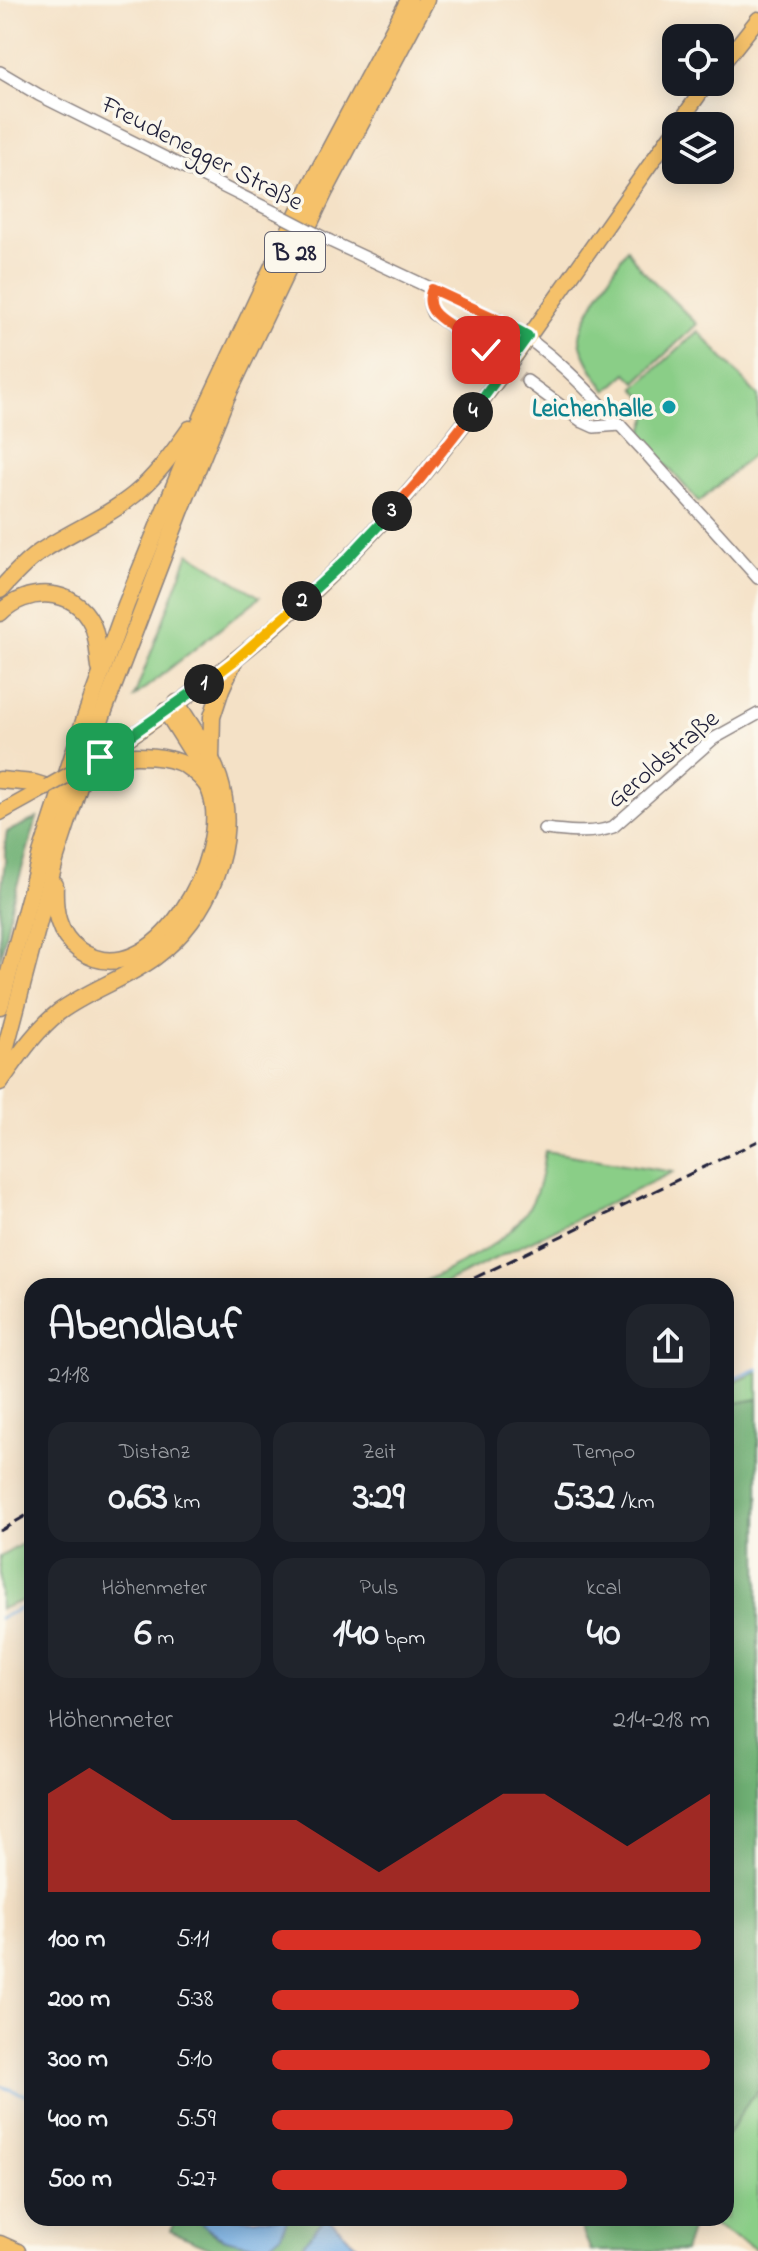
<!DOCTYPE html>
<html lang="de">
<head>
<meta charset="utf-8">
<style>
  :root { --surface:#171b24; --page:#20242c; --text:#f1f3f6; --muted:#9ea1a6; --accent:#d93025 }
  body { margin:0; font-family:"Indie Flower",sans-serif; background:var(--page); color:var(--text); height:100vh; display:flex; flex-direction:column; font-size:30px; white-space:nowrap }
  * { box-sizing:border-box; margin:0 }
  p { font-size:26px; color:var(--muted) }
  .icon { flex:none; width:44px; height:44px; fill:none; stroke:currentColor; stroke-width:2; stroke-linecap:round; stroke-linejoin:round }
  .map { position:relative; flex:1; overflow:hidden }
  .side { position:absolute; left:24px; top:1278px; width:710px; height:948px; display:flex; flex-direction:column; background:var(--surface); border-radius:24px; box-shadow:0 4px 20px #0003 }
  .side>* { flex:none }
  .controls { position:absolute; left:662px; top:24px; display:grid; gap:16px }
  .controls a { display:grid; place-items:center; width:72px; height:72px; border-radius:16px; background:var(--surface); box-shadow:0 4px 20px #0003; font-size:40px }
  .pin { position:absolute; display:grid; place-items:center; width:68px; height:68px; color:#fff; margin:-34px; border-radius:16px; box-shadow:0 4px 12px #0006 }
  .km { position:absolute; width:40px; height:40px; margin:-20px; border-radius:50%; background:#222; color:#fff; font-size:22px; line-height:40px; text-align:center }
  .round { display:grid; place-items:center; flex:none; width:84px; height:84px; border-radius:24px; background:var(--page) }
  .overview { display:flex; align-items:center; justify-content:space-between; height:136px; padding:0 24px }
  h1 { font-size:44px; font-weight:800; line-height:60px }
  .figures { display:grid; grid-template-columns:repeat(3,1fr); gap:12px; height:136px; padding:8px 24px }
  .figures div { display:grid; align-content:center; border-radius:20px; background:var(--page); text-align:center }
  .figures b { font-size:40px; font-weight:800 }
  .figures small { font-size:22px; font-weight:400 }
  .figures p { font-size:22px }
  .chart { height:224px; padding:16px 24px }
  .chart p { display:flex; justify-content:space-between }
  .chart svg { width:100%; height:144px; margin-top:8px; fill:var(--accent); opacity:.7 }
  ul { padding:0 24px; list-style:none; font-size:26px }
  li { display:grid; grid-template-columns:128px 96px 1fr; align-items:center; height:60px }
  li i { height:20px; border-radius:10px; background:var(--accent) }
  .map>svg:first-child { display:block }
</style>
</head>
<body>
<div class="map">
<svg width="758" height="2251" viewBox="0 0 758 2251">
  <rect width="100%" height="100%" fill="#fbf7ec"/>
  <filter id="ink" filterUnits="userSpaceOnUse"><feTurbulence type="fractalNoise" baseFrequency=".0125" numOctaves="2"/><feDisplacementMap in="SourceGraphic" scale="16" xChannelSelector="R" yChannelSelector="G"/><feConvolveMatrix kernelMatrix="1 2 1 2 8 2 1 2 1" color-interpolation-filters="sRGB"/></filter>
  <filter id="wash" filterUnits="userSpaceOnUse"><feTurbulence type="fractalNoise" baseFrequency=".006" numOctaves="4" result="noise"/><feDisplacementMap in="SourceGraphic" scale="32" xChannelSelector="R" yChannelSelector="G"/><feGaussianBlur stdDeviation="1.8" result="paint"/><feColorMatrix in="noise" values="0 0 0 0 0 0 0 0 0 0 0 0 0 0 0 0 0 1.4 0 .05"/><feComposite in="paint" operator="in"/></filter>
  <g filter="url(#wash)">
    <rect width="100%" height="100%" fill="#f4e1c6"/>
    <g fill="#8ace87" stroke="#567861" stroke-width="2">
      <path d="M627 249 640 268 697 324 636 382 627 373 607 391C596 376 583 358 580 340 577 324 617 265 627 249Z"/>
      <path d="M698 331 758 396V450L699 502 641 437 651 408 635 388Z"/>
      <path d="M189 553 260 597 134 697Z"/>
      <path d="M545 1151 673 1172 439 1286H415C459 1263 523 1241 538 1187 542 1176 543 1163 545 1151Z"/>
      <path d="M758 1372V1399L726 1405V1386Z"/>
      <path d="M32 1538V1597L0 1609V1557Z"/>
      <path d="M758 2091V2250L699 2218H726V2138L749 2100Z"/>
    </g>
    <g fill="#6fb174" stroke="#486a58" stroke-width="2">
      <path d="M37 818 12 903 0 962V899L5 862V844L7 832Z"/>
      <path d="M758 1399V2091L749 2100 726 2138V1405Z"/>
      <path d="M176 2218H202C206 2239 234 2241 251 2244L287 2220 288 2218H325L305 2242 302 2251H218L170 2231Z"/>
      <path d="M577 2218H695L684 2251H591Z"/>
    </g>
    <g fill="#75afe5" stroke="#4c6890" stroke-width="2">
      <path d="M202 2218H288L281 2234 270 2244C245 2245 223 2242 203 2225Z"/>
      <path d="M325 2218H329L362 2251H302L305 2242Z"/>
    </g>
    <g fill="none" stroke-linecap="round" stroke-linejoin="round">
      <g stroke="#75afe5" stroke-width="3">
        <path d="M726 1382 758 1369"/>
        <path d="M0 1618 32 1603"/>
        <path d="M0 2086 32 2097"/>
      </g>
    </g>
  </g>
  <g filter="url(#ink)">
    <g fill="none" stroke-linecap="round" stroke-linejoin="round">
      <path stroke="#cabbaa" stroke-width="11" stroke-dasharray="11 5.5" stroke-linecap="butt" d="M494 356 527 381"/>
      <defs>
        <g id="minor">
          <path d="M0 72 39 95 276 213"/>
          <path d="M330 241 503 322C558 354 600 404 643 450 681 493 720 535 758 578"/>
          <path d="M432 289C428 299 428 304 433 314L494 356"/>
          <path d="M527 381 583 422 594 427 620 425"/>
          <path d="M544 829C567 831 591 835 613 827L713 739 758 714"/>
        </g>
        <g id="major">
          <path d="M720 67 758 19"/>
          <path d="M516 355 708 82"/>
          <path d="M100 757C219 680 330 587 421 478 448 445 474 411 500 377"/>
          <path d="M0 813 47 787"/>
          <path d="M0 2243 18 2251"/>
        </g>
        <g id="highway">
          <path d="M0 590C13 576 25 562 40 552 71 531 106 518 135 494 157 476 174 451 190 429"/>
          <path d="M0 613C26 587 74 586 92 624 98 637 98 654 100 668"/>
          <path d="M166 711 199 763 205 778"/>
          <path d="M211 758 212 717 221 689 234 661"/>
          <path d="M0 780 34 783 47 787"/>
          <path d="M55 885C54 910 57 934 79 950 152 1001 234 854 210 791 206 781 194 771 185 765 161 752 126 757 100 757"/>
          <path d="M0 1006 41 854 85 718 126 605 206 408 311 185 409 0"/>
          <path d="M0 1069 56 857 71 811 102 716 180 512 226 398 325 191 426 0"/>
          <path d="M0 1082C18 1057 35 1031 59 1012 89 990 125 979 155 957 209 918 240 842 219 778 210 751 191 727 177 703"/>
        </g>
      </defs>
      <use href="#minor" stroke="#8b8280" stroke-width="14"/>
      <use href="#major" stroke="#8b8280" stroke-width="17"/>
      <use href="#highway" stroke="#8b8280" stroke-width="19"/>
      <use href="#minor" stroke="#fff" stroke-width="11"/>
      <use href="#major" stroke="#f5c16b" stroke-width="14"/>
      <use href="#highway" stroke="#f5c16b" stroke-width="16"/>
      <g stroke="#22223b" stroke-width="3" stroke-dasharray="12 6" stroke-linecap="butt">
        <path d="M458 1286 758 1141"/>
        <path d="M0 1531 32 1512"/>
      </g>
      <defs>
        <path id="minor-bridge" d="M276 213 330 241"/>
        <g id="major-bridge">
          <path d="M500 377 516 355"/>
          <path d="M47 787 100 757"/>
        </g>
      </defs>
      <use href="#minor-bridge" stroke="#8b8280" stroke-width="14" stroke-linecap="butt"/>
      <use href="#major-bridge" stroke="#8b8280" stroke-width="17" stroke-linecap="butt"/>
      <use href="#minor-bridge" stroke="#fff" stroke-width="11"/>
      <use href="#major-bridge" stroke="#f5c16b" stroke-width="14"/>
    </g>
  </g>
  <g fill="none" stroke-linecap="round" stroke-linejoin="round" filter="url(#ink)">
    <defs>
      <path id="split-1" d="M100 757 204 684"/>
      <path id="split-2" d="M204 684 234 661 302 601"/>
      <path id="split-3" d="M302 601 347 559 392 511"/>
      <path id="split-4" d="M392 511 421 478 473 412"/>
      <path id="split-5" d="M473 412 528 336 499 320"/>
      <path id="split-6" d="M456 329C440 318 423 310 432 289L499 320"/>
      <path id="split-7" d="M456 329 486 350"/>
    </defs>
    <use href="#split-1" stroke="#fff" stroke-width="16"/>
    <use href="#split-2" stroke="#fff" stroke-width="16"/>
    <use href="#split-3" stroke="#fff" stroke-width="16"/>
    <use href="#split-4" stroke="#fff" stroke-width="16"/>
    <use href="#split-5" stroke="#fff" stroke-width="16"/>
    <use href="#split-6" stroke="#fff" stroke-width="16"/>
    <use href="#split-7" stroke="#fff" stroke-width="16"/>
    <use href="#split-1" stroke="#22a559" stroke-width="10"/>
    <use href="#split-2" stroke="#f5b400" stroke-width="10"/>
    <use href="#split-3" stroke="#22a559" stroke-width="10"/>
    <use href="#split-4" stroke="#f0652b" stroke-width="10"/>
    <use href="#split-5" stroke="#22a559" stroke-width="10"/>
    <use href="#split-6" stroke="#f0652b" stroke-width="10"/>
    <use href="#split-7" stroke="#f5b400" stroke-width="10"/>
  </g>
  <circle fill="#0f9aa8" stroke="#fbf7ec" stroke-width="3" cx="669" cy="407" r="8"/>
  <g text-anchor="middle" stroke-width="7" stroke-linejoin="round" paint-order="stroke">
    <rect fill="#fbf7ec" stroke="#636270" stroke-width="2" x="265" y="232" width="60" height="40" rx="6"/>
    <g font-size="24" font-weight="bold" fill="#22223b">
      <text x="295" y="260">B 28</text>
    </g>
    <g font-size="26" fill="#22223b" stroke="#fbf7ec">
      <text transform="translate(203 152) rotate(27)" y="9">Freudenegger Straße</text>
      <text transform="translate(662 758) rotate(-40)" y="9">Geroldstraße</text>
    </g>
    <g font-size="26" font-weight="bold" fill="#0d838f" stroke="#fbf7ec" text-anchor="end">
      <text x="653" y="416">Leichenhalle</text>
    </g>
  </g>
</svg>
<div class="controls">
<a><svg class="icon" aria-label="locate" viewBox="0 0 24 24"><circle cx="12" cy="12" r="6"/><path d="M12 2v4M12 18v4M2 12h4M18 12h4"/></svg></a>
<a><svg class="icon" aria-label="layers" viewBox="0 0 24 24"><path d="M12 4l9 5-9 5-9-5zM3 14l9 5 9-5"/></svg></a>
</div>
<div class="pin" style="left:100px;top:757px;background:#1e9e55"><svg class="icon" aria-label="arrive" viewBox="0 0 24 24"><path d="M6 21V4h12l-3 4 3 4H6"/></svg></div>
<div class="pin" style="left:486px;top:350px;background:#d93025"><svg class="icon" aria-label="check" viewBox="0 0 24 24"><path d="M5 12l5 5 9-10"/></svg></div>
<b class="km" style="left:204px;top:684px">1</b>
<b class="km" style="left:302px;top:601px">2</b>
<b class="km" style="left:392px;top:511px">3</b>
<b class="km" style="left:473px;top:412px">4</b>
<section class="side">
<div class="overview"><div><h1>Abendlauf</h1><p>21:18</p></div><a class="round"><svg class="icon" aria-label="share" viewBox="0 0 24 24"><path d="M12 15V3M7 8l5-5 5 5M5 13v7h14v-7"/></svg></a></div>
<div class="figures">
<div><p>Distanz</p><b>0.63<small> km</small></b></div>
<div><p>Zeit</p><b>3:29</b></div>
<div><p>Tempo</p><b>5:32<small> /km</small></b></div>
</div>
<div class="figures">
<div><p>Höhenmeter</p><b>6<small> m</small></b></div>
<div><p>Puls</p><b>140<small> bpm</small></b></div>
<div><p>kcal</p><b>40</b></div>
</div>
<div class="chart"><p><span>Höhenmeter</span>214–218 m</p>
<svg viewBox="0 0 160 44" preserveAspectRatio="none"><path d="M0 44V14L10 6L20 14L30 22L40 22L50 22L60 22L70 30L80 38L90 30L100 22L110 14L120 14L130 22L140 30L150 22L160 14V44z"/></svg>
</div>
<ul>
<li><b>100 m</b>5:11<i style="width:98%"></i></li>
<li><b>200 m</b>5:38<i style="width:70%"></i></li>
<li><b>300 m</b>5:10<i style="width:100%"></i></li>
<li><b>400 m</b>5:59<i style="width:55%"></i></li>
<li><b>500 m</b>5:27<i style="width:81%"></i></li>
</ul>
</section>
</div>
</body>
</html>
